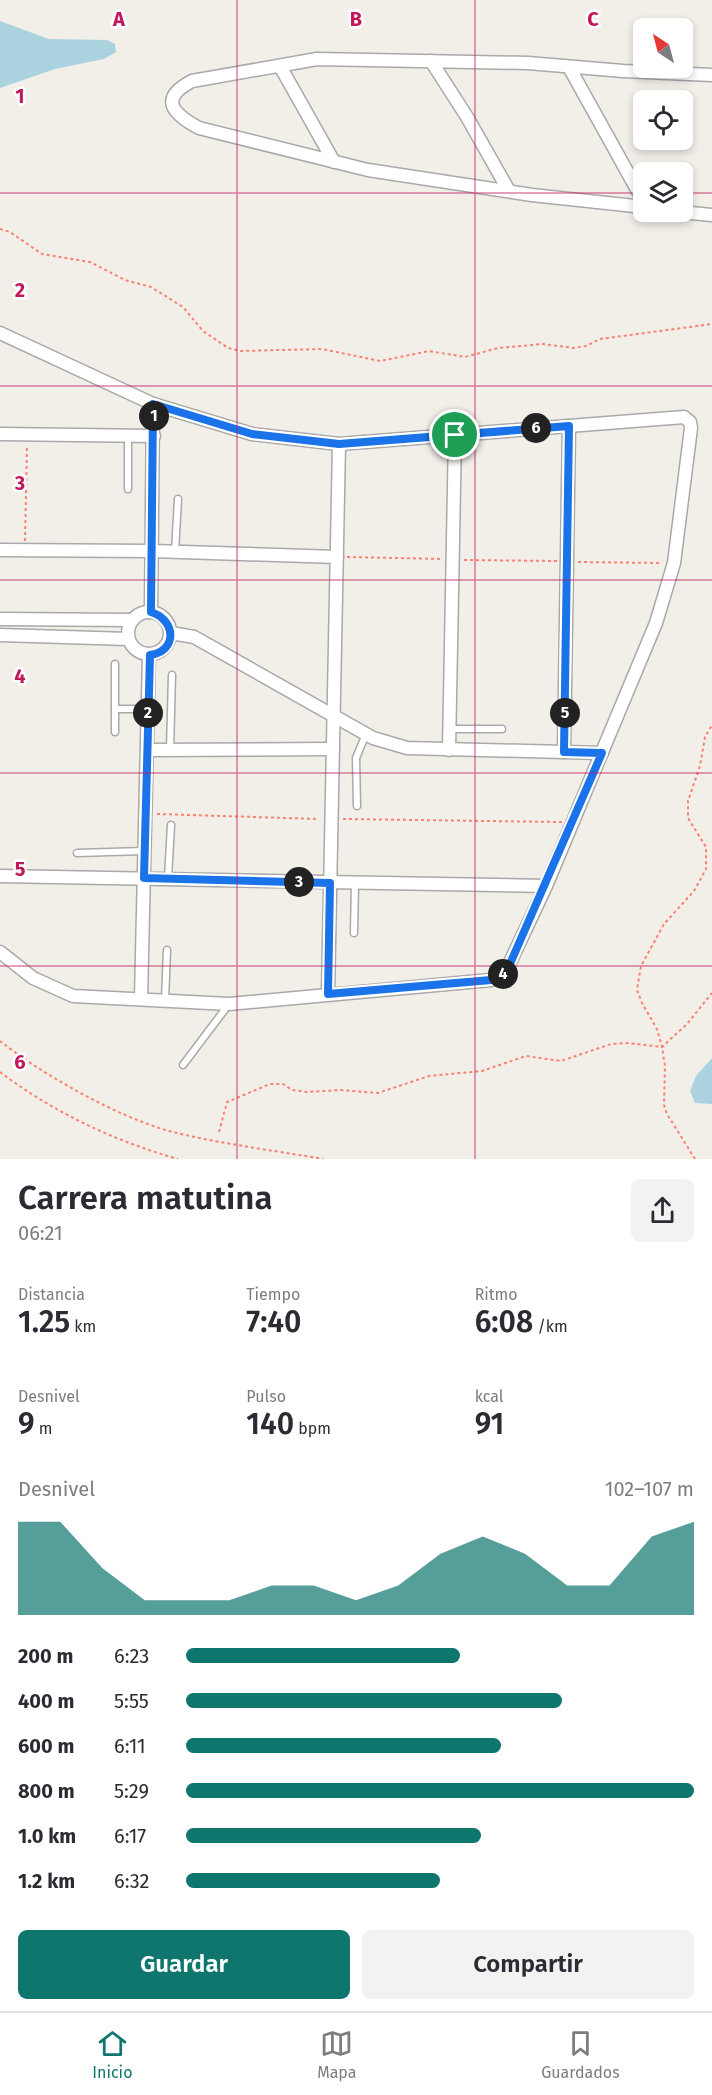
<!DOCTYPE html>
<html lang="es">
<head>
<meta charset="utf-8">
<style>
  :root { --surface:#fff; --page:#f2f2f3; --text:#2b2b33; --muted:#7c7c81; --line:#e1e1e2; --accent:#0f766e }
  body { margin:0; font-family:"Fira Sans",sans-serif; background:var(--page); color:var(--text); height:100vh; display:flex; flex-direction:column; font-size:22px; white-space:nowrap }
  * { box-sizing:border-box; margin:0 }
  p { font-size:20px; color:var(--muted) }
  .icon { flex:none; width:33px; height:33px; fill:none; stroke:currentColor; stroke-width:2; stroke-linecap:round; stroke-linejoin:round }
  .map { position:relative; height:1159px; overflow:hidden }
  .side { display:flex; flex-direction:column; background:var(--surface); flex:1 }
  .side>* { flex:none }
  .needle { width:39px; rotate:324deg }
  .tools { position:absolute; left:633px; top:18px; display:grid; gap:12px }
  .tools a { display:grid; place-items:center; width:60px; height:60px; border-radius:9px; background:var(--surface); box-shadow:0 3px 9px #0003; font-size:30px }
  .pin { position:absolute; display:grid; place-items:center; width:51px; height:51px; color:#fff; margin:-26px; border:3px solid #fff; border-radius:50%; box-shadow:0 2px 6px #0007 }
  .km { position:absolute; width:30px; height:30px; margin:-15px; border-radius:50%; background:#222; color:#fff; font-size:16px; line-height:30px; text-align:center }
  .round { display:grid; place-items:center; flex:none; width:63px; height:63px; border-radius:9px; background:var(--page) }
  .head { display:flex; align-items:center; justify-content:space-between; height:102px; padding:0 18px }
  h1 { font-size:33px; font-weight:600; line-height:45px }
  .metrics { display:grid; grid-template-columns:repeat(3,1fr); gap:9px; height:102px; padding:6px 18px }
  .metrics div { display:grid; align-content:center }
  .metrics b { font-size:30px; font-weight:600 }
  .metrics small { font-size:16px; font-weight:400 }
  .metrics p { font-size:16px }
  .chart { height:168px; padding:12px 18px }
  .chart p { display:flex; justify-content:space-between }
  .chart svg { width:100%; height:108px; margin-top:6px; fill:var(--accent); opacity:.7 }
  .primary-button { display:flex; gap:12px; margin-top:auto; padding:12px 18px }
  .primary-button a { flex:1; height:69px; border-radius:9px; background:var(--accent); color:#fff; font-size:24px; font-weight:600; line-height:69px; text-align:center }
  .primary-button a+a { background:var(--page); color:var(--text) }
  ul { padding:0 18px; list-style:none; font-size:20px }
  li { display:grid; grid-template-columns:96px 72px 1fr; align-items:center; height:45px }
  li i { height:15px; border-radius:8px; background:var(--accent) }
  .menu { display:flex; justify-content:space-around; align-items:center; height:84px; border-top:2px solid var(--line); background:var(--surface); font-size:16px; color:var(--muted) }
  .menu a { display:grid; justify-items:center; gap:3px }
  .menu .on { color:var(--accent) }
  .map>svg:first-child { display:block }
</style>
</head>
<body>
<div class="map">
<svg width="712" height="1159" viewBox="0 0 712 1159">
  <rect width="100%" height="100%" fill="#f2efe9"/>
  <g fill="#aad3df">
    <path d="M0 21 49 39 107 40 115 44 116 52 104 59 55 69 0 88Z"/>
    <path d="M712 1058V1104L695 1103 690 1091 696 1076Z"/>
  </g>
  <g fill="none" stroke-linecap="round" stroke-linejoin="round">
    <defs>
      <g id="service">
        <path d="M128 436V489"/>
        <path d="M175 552 178 499"/>
        <path d="M115 709H148"/>
        <path d="M450 729H502"/>
        <path d="M115 732V664"/>
        <path d="M170 750 172 675"/>
        <path d="M357 806 356 758 366 734"/>
        <path d="M77 853 144 851"/>
        <path d="M168 878 171 825"/>
        <path d="M354 933 355 883"/>
        <path d="M165 1000 167 950"/>
        <path d="M183 1065 229 1004"/>
      </g>
      <g id="minor">
        <path d="M431 61 467 117 509 191"/>
        <path d="M280 66 334 162"/>
        <path d="M569 67 644 202"/>
        <path d="M644 207 532 195 368 170 199 128C173 114 158 99 192 81L317 59 528 63 623 71 712 75"/>
        <path d="M681 212 712 215"/>
        <path d="M0 333 153 404 252 434 339 444 684 417 690 422 691 428 674 563 656 623 546 886 505 973 491 980 229 1004 73 996 33 978 0 952"/>
        <path d="M0 434 154 436"/>
        <path d="M0 550 152 551 337 557"/>
        <circle cx="149" cy="633" r="21"/>
        <path d="M151 612 153 404"/>
        <path d="M0 619 132 620"/>
        <path d="M171 633 194 637 373 738 407 748 602 753"/>
        <path d="M0 635 128 639"/>
        <path d="M147 750 333 749"/>
        <path d="M449 750 455 435"/>
        <path d="M564 752 569 426"/>
        <path d="M0 876 546 886"/>
        <path d="M328 994 339 444"/>
        <path d="M141 998 149 655"/>
      </g>
    </defs>
    <use href="#service" stroke="#a9a9a9" stroke-width="9"/>
    <use href="#minor" stroke="#a9a9a9" stroke-width="15"/>
    <g stroke="#fa8072" stroke-width="2" stroke-dasharray="3 3" stroke-linecap="butt">
      <path d="M0 229 10 232 42 254 90 262 125 280 151 287 183 307 203 331 228 348 240 351 322 349 380 361 429 351 465 357 498 348 543 344 574 348 586 346 600 339 712 324"/>
      <path d="M25 541 27 445"/>
      <path d="M347 557 443 559"/>
      <path d="M464 560 557 561"/>
      <path d="M578 562 662 563"/>
      <path d="M157 814 319 819"/>
      <path d="M343 819 562 822"/>
      <path d="M0 1041C43 1075 116 1116 169 1131 220 1144 272 1150 323 1159"/>
      <path d="M0 1072C53 1112 114 1141 178 1159"/>
      <path d="M219 1132 227 1102 270 1084H283L292 1090 307 1092 340 1090 378 1093 429 1076 482 1071 526 1056 561 1061 611 1044 628 1043 662 1047 687 1024 712 993"/>
      <path d="M695 1159 667 1114 664 1105 665 1066 662 1047 657 1029 642 1003 637 990 641 966 664 924 694 891 706 869V847L688 818V801L700 766 705 737 712 725"/>
    </g>
    <use href="#service" stroke="#fff" stroke-width="6"/>
    <use href="#minor" stroke="#fff" stroke-width="12"/>
  </g>
  <g fill="none" stroke-linecap="round" stroke-linejoin="round">
    <defs>
      <path id="route" d="M153 404 252 434 339 444 569 426 564 752 602 753 506 973 491 980 328 994 330 883 144 878 150 655C178 651 176 620 151 612Z"/>
    </defs>
    <use href="#route" stroke="#fff" stroke-width="12"/>
    <use href="#route" stroke="#1a73e8" stroke-width="8"/>
  </g>
  <path fill="none" stroke="#c2185b" stroke-width="1.5" stroke-opacity="0.55" d="M237 0V1159M475 0V1159M0 193H644M682 193H712M0 386H712M0 580H712M0 773H712M0 966H712"/>
  <g font-size="20" text-anchor="middle" font-weight="bold" fill="#c2185b" stroke="#fff" stroke-width="5" stroke-linejoin="round" paint-order="stroke">
    <text x="119" y="26">A</text>
    <text x="356" y="26">B</text>
    <text x="593" y="26">C</text>
    <text x="20" y="103">1</text>
    <text x="20" y="297">2</text>
    <text x="20" y="490">3</text>
    <text x="20" y="683">4</text>
    <text x="20" y="876">5</text>
    <text x="20" y="1069">6</text>
  </g>
</svg>
<div class="tools">
<a><svg class="needle" viewBox="-14 -14 28 28"><path d="M0-13l5 13h-10z" fill="#e53935"/><path d="M0 13l5-13h-10z" fill="#7c7c81"/></svg></a>
<a><svg class="icon" aria-label="locate" viewBox="0 0 24 24"><circle cx="12" cy="12" r="6"/><path d="M12 2v4M12 18v4M2 12h4M18 12h4"/></svg></a>
<a><svg class="icon" aria-label="layers" viewBox="0 0 24 24"><path d="M12 4l9 5-9 5-9-5zM3 14l9 5 9-5"/></svg></a>
</div>
<div class="pin" style="left:455px;top:435px;background:#1e9e55"><svg class="icon" aria-label="arrive" viewBox="0 0 24 24"><path d="M6 21V4h12l-3 4 3 4H6"/></svg></div>
<b class="km" style="left:154px;top:416px">1</b>
<b class="km" style="left:148px;top:713px">2</b>
<b class="km" style="left:299px;top:882px">3</b>
<b class="km" style="left:503px;top:974px">4</b>
<b class="km" style="left:565px;top:713px">5</b>
<b class="km" style="left:536px;top:428px">6</b>
</div>
<section class="side">
<div class="head"><div><h1>Carrera matutina</h1><p>06:21</p></div><a class="round"><svg class="icon" aria-label="share" viewBox="0 0 24 24"><path d="M12 15V3M7 8l5-5 5 5M5 13v7h14v-7"/></svg></a></div>
<div class="metrics">
<div><p>Distancia</p><b>1.25<small> km</small></b></div>
<div><p>Tiempo</p><b>7:40</b></div>
<div><p>Ritmo</p><b>6:08<small> /km</small></b></div>
</div>
<div class="metrics">
<div><p>Desnivel</p><b>9<small> m</small></b></div>
<div><p>Pulso</p><b>140<small> bpm</small></b></div>
<div><p>kcal</p><b>91</b></div>
</div>
<div class="chart"><p><span>Desnivel</span>102–107 m</p>
<svg viewBox="0 0 160 44" preserveAspectRatio="none"><path d="M0 44V6L10 6L20 25L30 38L40 38L50 38L60 32L70 32L80 38L90 32L100 19L110 12L120 19L130 32L140 32L150 12L160 6V44z"/></svg>
</div>
<ul>
<li><b>200 m</b>6:23<i style="width:54%"></i></li>
<li><b>400 m</b>5:55<i style="width:74%"></i></li>
<li><b>600 m</b>6:11<i style="width:62%"></i></li>
<li><b>800 m</b>5:29<i style="width:100%"></i></li>
<li><b>1.0 km</b>6:17<i style="width:58%"></i></li>
<li><b>1.2 km</b>6:32<i style="width:50%"></i></li>
</ul>
<div class="primary-button"><a>Guardar</a><a>Compartir</a></div>
</section>
<nav class="menu">
<a class="on"><svg class="icon" aria-label="home" viewBox="0 0 24 24"><path d="M3 11l9-7 9 7M6 9v11h12V9"/></svg>Inicio</a>
<a><svg class="icon" aria-label="map" viewBox="0 0 24 24"><path d="M3 6l6-2 6 2 6-2v14l-6 2-6-2-6 2zM9 4v14M15 6v14"/></svg>Mapa</a>
<a><svg class="icon" aria-label="saved" viewBox="0 0 24 24"><path d="M7 4h10v16l-5-4-5 4z"/></svg>Guardados</a>
</nav>
</body>
</html>
